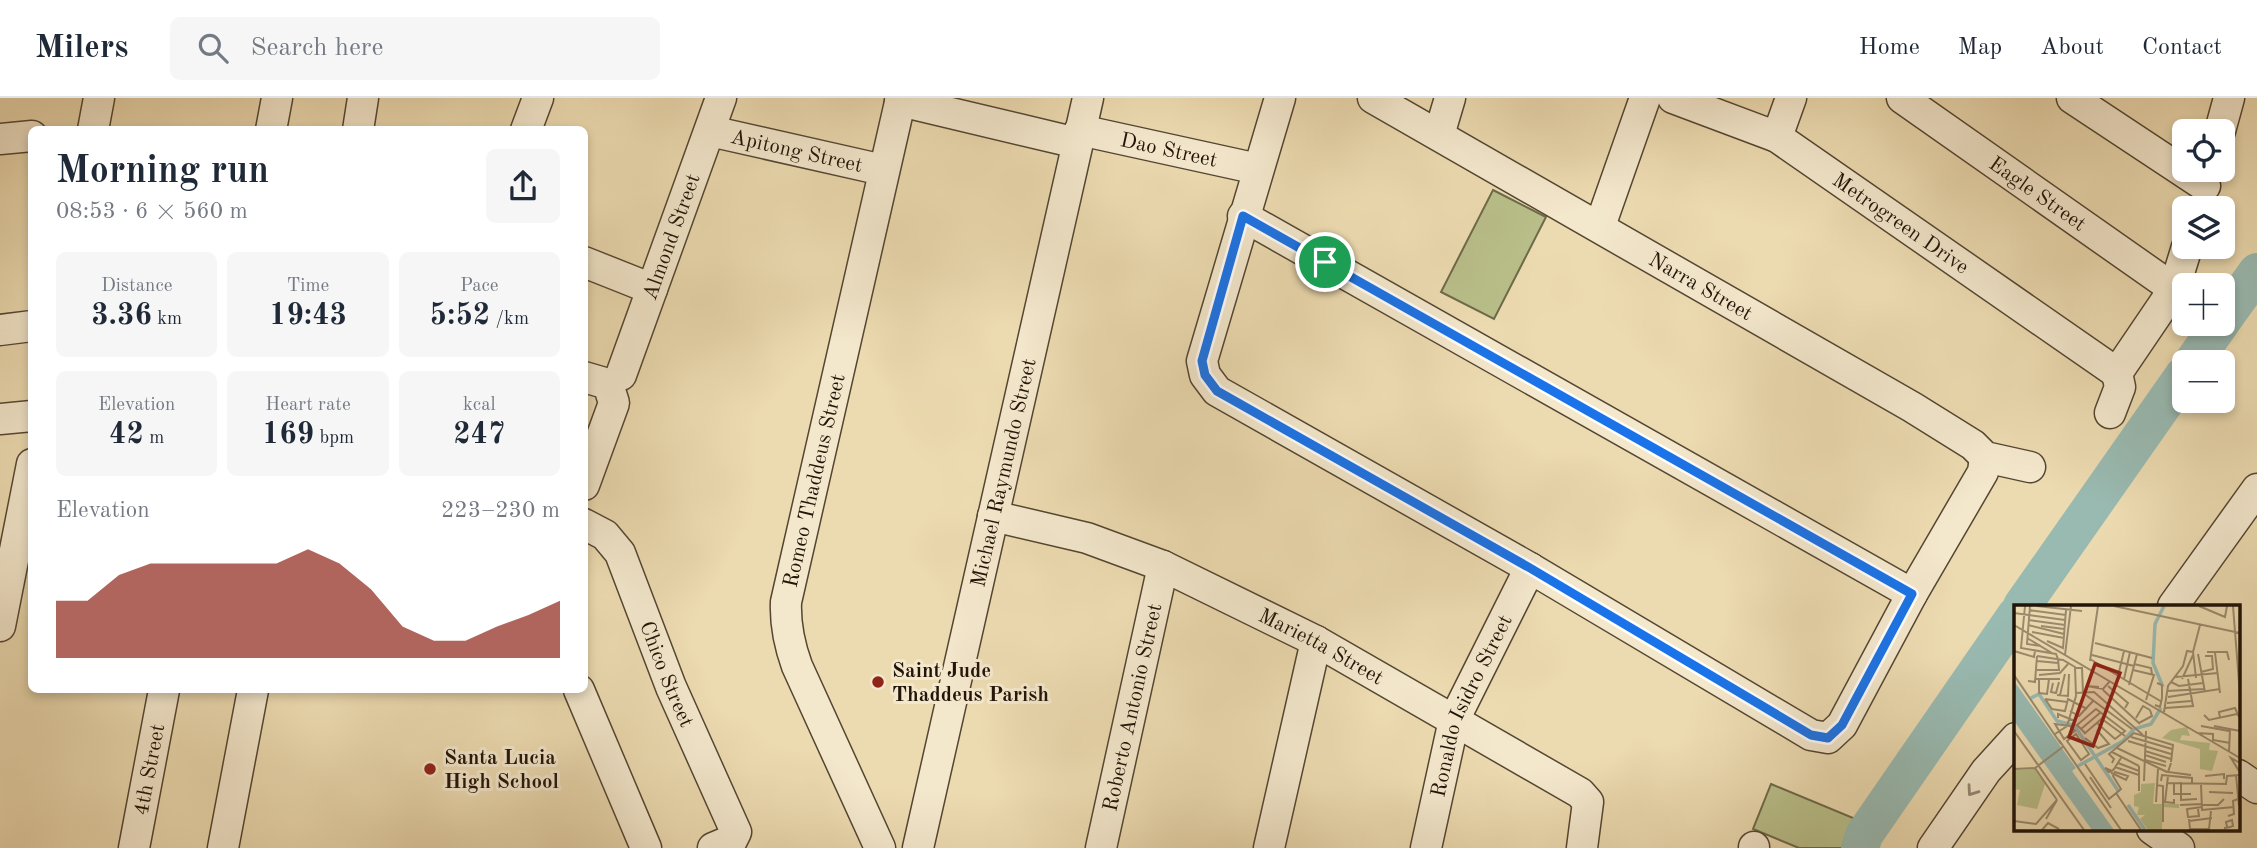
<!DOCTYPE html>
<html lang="en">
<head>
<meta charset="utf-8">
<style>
  :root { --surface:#fff; --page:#f6f6f7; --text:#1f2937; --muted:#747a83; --line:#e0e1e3; --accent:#8f2418 }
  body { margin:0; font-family:"Old Standard TT",serif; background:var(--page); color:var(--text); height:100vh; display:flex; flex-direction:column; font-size:26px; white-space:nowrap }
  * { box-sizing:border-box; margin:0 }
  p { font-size:23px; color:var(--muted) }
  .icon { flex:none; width:38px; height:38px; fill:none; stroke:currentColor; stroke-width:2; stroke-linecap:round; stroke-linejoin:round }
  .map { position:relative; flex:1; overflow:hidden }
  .sheet { position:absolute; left:28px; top:28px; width:560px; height:567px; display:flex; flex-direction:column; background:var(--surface); border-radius:10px; box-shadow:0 4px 10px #0003 }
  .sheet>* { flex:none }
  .controls { position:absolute; left:2172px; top:21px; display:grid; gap:14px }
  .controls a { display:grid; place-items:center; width:63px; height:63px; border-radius:10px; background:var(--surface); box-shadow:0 4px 10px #0003; font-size:35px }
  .pin { position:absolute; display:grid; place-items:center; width:60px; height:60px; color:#fff; margin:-30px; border:4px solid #fff; border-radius:50%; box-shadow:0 2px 7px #0007 }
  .round { display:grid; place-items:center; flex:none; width:74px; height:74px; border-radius:10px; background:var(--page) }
  .overview { display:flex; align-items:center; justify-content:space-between; height:119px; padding:0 28px }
  h1 { font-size:38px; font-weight:700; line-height:52px }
  .figures { display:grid; grid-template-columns:repeat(3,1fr); gap:10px; height:119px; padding:7px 28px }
  .figures div { display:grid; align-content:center; border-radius:10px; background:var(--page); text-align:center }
  .figures b { font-size:30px; font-weight:700 }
  .figures small { font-size:19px; font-weight:400 }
  .figures p { font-size:19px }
  .chart { height:196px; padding:14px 28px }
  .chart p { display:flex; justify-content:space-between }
  .chart svg { width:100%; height:126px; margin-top:7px; fill:var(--accent); opacity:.7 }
  header { display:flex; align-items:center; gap:42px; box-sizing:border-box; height:98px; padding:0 35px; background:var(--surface); border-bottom:2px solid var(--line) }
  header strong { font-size:33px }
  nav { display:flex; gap:38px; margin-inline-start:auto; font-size:24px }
  .search { width:490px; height:63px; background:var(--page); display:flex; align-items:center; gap:18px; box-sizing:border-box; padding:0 24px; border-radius:10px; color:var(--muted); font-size:26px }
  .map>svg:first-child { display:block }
</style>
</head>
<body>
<header>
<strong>Milers</strong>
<div class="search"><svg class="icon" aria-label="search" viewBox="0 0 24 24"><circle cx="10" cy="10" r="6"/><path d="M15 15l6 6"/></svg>Search here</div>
<nav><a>Home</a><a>Map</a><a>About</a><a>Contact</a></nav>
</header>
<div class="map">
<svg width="2257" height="750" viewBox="0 0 2257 750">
  <rect width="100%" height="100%" fill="#ecdab0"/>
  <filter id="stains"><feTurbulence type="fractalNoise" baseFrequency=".00286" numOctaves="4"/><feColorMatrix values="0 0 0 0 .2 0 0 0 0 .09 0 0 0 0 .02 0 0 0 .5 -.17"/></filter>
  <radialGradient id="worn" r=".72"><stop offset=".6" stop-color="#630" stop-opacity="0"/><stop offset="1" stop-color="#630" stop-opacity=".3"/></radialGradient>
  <g fill="#b9bf8a" stroke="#6d6a49" stroke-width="2">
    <path d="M1493 92 1546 119 1494 221 1441 194Z"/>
    <path d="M1771 686 1858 722 1847 750H1799L1753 731Z"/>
  </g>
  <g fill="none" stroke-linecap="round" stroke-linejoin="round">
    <g stroke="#99bab1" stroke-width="38">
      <path d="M2222 223 2257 174"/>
      <path d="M2193 264 2220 226"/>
      <path d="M2022 508 2184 277"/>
      <path d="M1860 750 1864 737 2016 517"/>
    </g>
    <defs>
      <g id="minor">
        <path d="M1280 0 1202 263 1205 277 1217 293 1530 470 1811 637 1828 640 1842 627 1912 496 1983 374 1985 359"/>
        <path id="s1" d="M1373 0 1912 309 1973 347 1985 359 2030 369"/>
        <path id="s2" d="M1673 0 1777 39 2117 275"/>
        <path id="s3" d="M1902 0 2174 191"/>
        <path d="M2072 0 2205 88"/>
        <path d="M900 3 1077 45"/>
        <path d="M93 32 99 0"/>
        <path d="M271 32 277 0"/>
        <path d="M358 32 363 0"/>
        <path d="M526 32 538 0"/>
        <path id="s4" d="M1080 32 1258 71"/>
        <path id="s5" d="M710 33 883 72"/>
        <path d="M2220 33 2229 0"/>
        <path d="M1439 37 1450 0"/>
        <path d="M1777 39 1791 0"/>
        <path d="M0 41 32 38"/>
        <path d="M1243 118 1912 496"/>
        <path d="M1600 128 1645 0"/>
        <path d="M584 164 652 191"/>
        <path d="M0 232 32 228"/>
        <path id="s6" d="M621 277 721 0"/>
        <path d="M584 279 608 286 614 305 584 387"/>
        <path d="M2110 315 2120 289 2117 275 2174 191 2187 149"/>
        <path d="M0 321 32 318"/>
        <path id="s7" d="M993 418 1087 440 1163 468 1316 543 1580 695 1588 704 1582 750"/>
        <path id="s8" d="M584 426 605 437 620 455 671 589 736 734 732 742 713 750"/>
        <path d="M2173 508 2257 391"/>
        <path d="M0 528 32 366"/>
        <path d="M579 592 646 750"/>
        <path d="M2238 677 2257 690"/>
        <path d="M2152 731 2179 750"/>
        <path id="s9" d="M134 750 164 592"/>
        <path d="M223 750 253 592"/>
        <path id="s10" d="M880 750 797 568C789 546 785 527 786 504L901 0"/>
        <path id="s11" d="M918 750 1088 0"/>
        <path id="s12" d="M1101 750 1163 468"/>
        <path d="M1269 750 1316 543"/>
        <path id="s13" d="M1426 750 1454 622 1530 470"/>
        <path d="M1754 750V749"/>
        <path d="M1933 750 1986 673 2016 640"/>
      </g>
    </defs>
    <use href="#minor" stroke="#544632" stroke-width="33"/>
    <use href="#minor" stroke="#f3e7cc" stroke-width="30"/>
  </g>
  <defs><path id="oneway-chevron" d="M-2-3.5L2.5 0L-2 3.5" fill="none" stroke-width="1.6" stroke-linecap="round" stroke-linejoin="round" transform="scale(1.75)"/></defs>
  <use stroke="#948874" href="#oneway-chevron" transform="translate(1972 693) rotate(125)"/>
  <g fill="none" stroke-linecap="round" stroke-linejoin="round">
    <defs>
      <path id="route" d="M1243 118 1912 496 1842 627 1828 640 1811 637 1530 470 1217 293 1205 277 1202 263Z"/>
    </defs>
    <use href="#route" stroke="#fff" stroke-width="14"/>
    <use href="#route" stroke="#1a73e8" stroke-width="9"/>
  </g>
  <g fill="#8f2418" stroke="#f3e7cc" stroke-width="2.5">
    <circle cx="878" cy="584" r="7"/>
    <circle cx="430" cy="671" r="7"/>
  </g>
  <g text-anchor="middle" stroke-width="6" stroke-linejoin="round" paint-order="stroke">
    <g font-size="21" fill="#211408" stroke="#f3e7cc">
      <text dy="7" stroke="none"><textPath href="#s4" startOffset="91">Dao Street</textPath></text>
      <text dy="7" stroke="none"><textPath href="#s5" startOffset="89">Apitong Street</textPath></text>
      <text dy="7" stroke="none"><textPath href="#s3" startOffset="166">Eagle Street</textPath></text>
      <text dy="7" stroke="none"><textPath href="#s2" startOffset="262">Metrogreen Drive</textPath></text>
      <text dy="7" stroke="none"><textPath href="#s6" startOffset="147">Almond Street</textPath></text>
      <text dy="7" stroke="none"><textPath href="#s1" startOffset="378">Narra Street</textPath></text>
      <text dy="7" stroke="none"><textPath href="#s11" startOffset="385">Michael Raymundo Street</textPath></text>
      <text dy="7" stroke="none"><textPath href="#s10" startOffset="390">Romeo Thaddeus Street</textPath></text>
      <text dy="7" stroke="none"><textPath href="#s7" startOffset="355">Marietta Street</textPath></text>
      <text dy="7" stroke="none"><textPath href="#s8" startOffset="177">Chico Street</textPath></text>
      <text dy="7" stroke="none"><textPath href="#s13" startOffset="150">Ronaldo Isidro Street</textPath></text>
      <text dy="7" stroke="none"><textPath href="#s12" startOffset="144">Roberto Antonio Street</textPath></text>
      <text dy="7" stroke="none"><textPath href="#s9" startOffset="80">4th Street</textPath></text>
    </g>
    <g font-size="21" font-weight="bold" fill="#211408" stroke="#f3e7cc" text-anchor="start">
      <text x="892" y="579">Saint Jude<tspan x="892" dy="24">Thaddeus Parish</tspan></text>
      <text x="444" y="666">Santa Lucia<tspan x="444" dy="24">High School</tspan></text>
    </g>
  </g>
  <g transform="translate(2014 507)">
    <rect width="226" height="226" fill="#ecdab0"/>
    <path d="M173 122 176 131 168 130 166 135 196 138 195 145 204 146 198 166 186 164V144L148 133 157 125ZM21 164 31 179 23 204 3 200 6 185 0 184V165ZM141 178 139 199H165V203L148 202V225H134L126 214 131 210H123L125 202 120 201V190L127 187V179Z" fill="#b9bf8a"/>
    <path d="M0 76 62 163 58 166 100 225H78L0 116Z" fill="#99bab1"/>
    <path fill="none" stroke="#99bab1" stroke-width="3.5" d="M149 82 139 58 141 19 150 1M17 93 25 89 43 116 60 120 105 187M64 161 109 136 120 124 137 119 147 103M114 200 131 225"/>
    <path fill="none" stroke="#9b8b6d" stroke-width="2" d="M11 1 7 43 42 49 44 54M16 1 13 39 27 41M23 1 68 6M100 1 226 28M185 1 211 12 213 1M219 1 226 90M15 5 52 10M0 8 51 15M15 15 51 20M0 20 226 153M14 20 50 29M27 21 50 24M18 27 50 33M13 33 38 48M33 36 49 43 52 5M81 38 138 53M0 46 20 52 21 46M193 47H213L215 55M201 48 206 88M184 49 191 87M51 50 57 1M78 50 120 61M23 51 49 55 61 62 62 91 53 121 41 129M76 54 148 97M23 56 44 58M76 56 84 1M120 59 137 63 138 69M61 63H68L69 88 118 124M23 65H45L44 54M119 65 140 70 132 95M187 67 199 64 198 51H191M0 70 47 139M25 70 46 68 54 59M104 71 110 46M161 72 204 68M182 73 179 47 186 20M22 74H46M25 74V88L33 89 35 74M110 74 116 47M168 74 179 50M14 76 21 77 23 51M157 77 165 81 189 78M39 78 37 87 42 88 45 77M115 80 123 49M94 81 114 98 111 103M85 82 73 81 89 84 96 76M89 85 126 119M153 86 190 84M62 88 80 87 129 130M43 90 54 91 55 69M46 90 51 69M154 92 206 84M31 94 38 104 51 106 54 94 73 104M31 94 53 97M153 98 177 96M141 100 146 102 148 93V80L143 78M151 103 179 101 174 74M56 106 65 111 80 95M150 107 154 81 169 61 173 46 179 47M190 110 195 115 223 109M44 113V109L61 116M122 113 129 101 136 105M206 113 205 107 221 103 225 112M88 114 111 131M125 118 138 111 136 105M41 119 56 121 61 126 50 134ZM187 121 215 126M200 121 226 126M67 124 87 107M0 126 70 225M71 128 63 120 82 104 111 126 101 134 83 118M183 128 199 129V135L216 138M62 129 75 149 67 155 53 136ZM70 129 92 110M117 132 158 144M71 133 84 143 95 139 83 125M45 135 107 225M114 136 157 149M103 143 153 167M131 146 157 154M98 147 125 161M215 147 216 124M131 150 152 157M131 155 152 161M98 158 100 154 95 149 120 128 159 140 157 157M104 158 125 166M157 158 154 167 177 170M71 159 95 194 107 184 99 171 101 167 114 171 112 175 100 169 97 168M125 161V186M101 162 125 170M21 163 43 195M0 164 21 163 50 141M98 166 91 163 95 167 98 166 100 164 107 153M225 166 217 153 226 158M222 170 225 201M154 171 151 197 160 198V194M191 171 210 169V174M76 172 97 203M130 176 132 126M147 176 148 170 178 173V179M167 177V195L183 194M153 178 212 179 213 171 226 170M160 179V189H177M187 179 188 205 220 202M142 180 149 181V217M195 187 219 188M102 188 127 225M142 197 144 164M166 200 188 199M188 200H204L210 194M184 204 185 211 174 212 173 204 188 202M214 211 220 209 219 196 224 194M32 214 43 195M175 214 176 224H195L197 206M0 216 22 219 43 195M175 216 198 213M210 223H211L216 222 219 221 218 215 212 217 213 222M28 225 34 218 45 224"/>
    <path fill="#8f2418" fill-opacity="0.15" stroke="#8f2418" stroke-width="3.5" d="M81 59 106 68 79 141 55 132Z"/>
    <rect width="226" height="226" fill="none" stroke="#211408" stroke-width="3.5"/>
  </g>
  <rect width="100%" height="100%" filter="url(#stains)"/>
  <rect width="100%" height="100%" fill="url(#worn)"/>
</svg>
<div class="controls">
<a><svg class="icon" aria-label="locate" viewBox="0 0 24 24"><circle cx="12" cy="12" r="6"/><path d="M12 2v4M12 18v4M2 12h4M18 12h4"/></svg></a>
<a><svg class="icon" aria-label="layers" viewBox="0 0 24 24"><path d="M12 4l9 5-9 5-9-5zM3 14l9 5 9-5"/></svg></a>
<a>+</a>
<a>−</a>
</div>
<div class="pin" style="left:1325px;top:164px;background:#1e9e55"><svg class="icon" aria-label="arrive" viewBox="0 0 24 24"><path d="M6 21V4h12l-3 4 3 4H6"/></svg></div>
<section class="sheet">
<div class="overview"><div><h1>Morning run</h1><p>08:53 · 6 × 560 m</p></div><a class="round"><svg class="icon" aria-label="share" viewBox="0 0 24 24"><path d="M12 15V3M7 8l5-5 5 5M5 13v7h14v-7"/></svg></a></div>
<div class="figures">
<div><p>Distance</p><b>3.36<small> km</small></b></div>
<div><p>Time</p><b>19:43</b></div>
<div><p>Pace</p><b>5:52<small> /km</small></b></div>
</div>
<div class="figures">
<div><p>Elevation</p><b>42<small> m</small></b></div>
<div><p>Heart rate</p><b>169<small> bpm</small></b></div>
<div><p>kcal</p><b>247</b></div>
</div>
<div class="chart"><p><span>Elevation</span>223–230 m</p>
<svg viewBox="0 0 160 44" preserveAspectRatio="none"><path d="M0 44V24L10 24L20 15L30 11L40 11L50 11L60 11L70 11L80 6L90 11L100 20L110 33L120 38L130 38L140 33L150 29L160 24V44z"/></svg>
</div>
</section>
</div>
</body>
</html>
